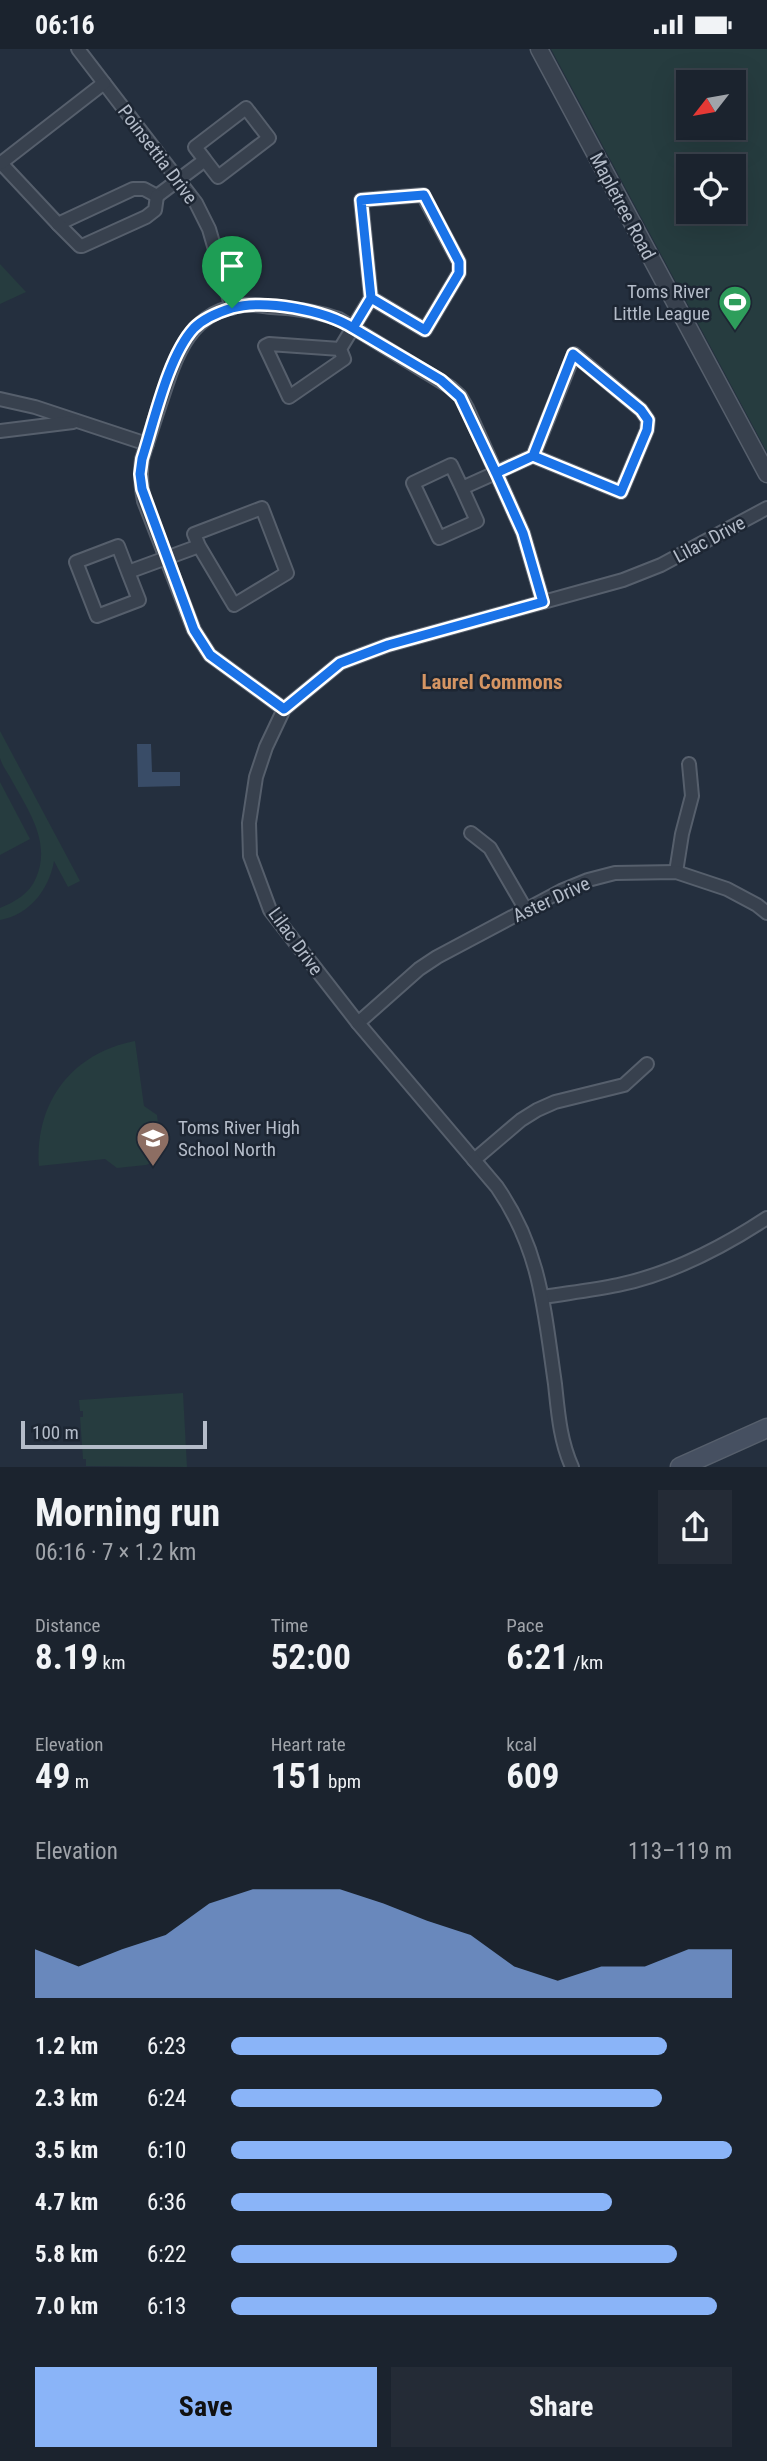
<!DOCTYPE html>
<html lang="en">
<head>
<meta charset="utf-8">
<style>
  :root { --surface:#1b232e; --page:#242b36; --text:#f1f3f6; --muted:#a0a4aa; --line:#39404a; --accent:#8ab4f8 }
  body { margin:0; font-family:"Roboto Condensed",sans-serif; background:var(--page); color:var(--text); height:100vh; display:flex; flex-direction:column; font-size:26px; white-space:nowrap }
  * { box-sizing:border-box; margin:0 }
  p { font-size:23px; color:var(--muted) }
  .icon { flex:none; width:38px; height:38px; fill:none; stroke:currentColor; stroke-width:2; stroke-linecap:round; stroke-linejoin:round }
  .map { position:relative; height:1418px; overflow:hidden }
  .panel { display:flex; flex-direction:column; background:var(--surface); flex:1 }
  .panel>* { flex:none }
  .needle { width:46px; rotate:239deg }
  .tools { position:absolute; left:676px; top:21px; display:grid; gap:14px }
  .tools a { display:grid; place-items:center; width:70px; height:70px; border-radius:0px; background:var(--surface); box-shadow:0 7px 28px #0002,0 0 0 2px var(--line); font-size:35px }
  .scale { position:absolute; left:21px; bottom:18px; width:186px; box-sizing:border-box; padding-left:7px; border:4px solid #b4bcc9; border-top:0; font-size:19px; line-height:24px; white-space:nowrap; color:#b4bcc9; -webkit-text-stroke:5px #1d2633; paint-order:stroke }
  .pin { position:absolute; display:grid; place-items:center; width:60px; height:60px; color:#fff; margin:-72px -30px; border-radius:50% 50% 50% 0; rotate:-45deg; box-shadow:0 0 7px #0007 }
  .pin .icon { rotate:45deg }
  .round { display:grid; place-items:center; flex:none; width:74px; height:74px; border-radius:0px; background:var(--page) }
  .headline { display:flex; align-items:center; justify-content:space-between; height:119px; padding:0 35px }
  h1 { font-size:38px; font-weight:700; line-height:52px }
  .stats { display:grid; grid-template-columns:repeat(3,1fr); gap:10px; height:119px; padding:7px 35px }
  .stats div { display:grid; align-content:center }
  .stats b { font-size:35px; font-weight:700 }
  .stats small { font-size:19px; font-weight:400 }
  .stats p { font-size:19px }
  .chart { height:196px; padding:14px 35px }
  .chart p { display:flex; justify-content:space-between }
  .chart svg { width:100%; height:126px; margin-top:7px; fill:var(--accent); opacity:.7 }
  .primary-button { display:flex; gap:14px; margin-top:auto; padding:14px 35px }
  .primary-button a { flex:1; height:80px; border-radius:0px; background:var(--accent); color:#111; font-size:28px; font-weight:700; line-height:80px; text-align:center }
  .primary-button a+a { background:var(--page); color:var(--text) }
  ul { padding:0 35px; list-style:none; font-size:23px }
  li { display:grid; grid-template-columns:112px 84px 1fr; align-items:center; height:52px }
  li i { height:18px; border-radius:9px; background:var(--accent) }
  .status { display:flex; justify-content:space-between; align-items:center; height:49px; padding:0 35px; background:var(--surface); direction:ltr }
  .status svg { height:19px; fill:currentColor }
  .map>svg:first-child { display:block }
</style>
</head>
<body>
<div class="status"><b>06:16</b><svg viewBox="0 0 49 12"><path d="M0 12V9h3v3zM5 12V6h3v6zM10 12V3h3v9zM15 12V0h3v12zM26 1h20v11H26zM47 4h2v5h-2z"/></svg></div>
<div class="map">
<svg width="767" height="1418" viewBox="0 0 767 1418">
  <rect width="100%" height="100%" fill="#242f3e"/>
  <g fill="#263c3f" fill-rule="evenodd">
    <path d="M551 0H767V403ZM688 33H733V79H688ZM688 117H733V163H688Z"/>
    <path d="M0 215 26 243 0 255Z"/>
    <path d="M0 682 80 832 68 838 54 812C49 841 29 866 0 871V859C15 853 30 844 36 829 52 792 27 760 10 728 7 723 2 716 0 709 0 701 0 690 0 682Z"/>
    <path d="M0 733 30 790 0 806Z"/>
    <path d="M135 992 144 1057 157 1066 161 1097 159 1111 146 1116 117 1119 105 1110 39 1117C35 1053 72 1004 135 992Z"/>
    <path d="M183 1344 187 1418 86 1417V1410H83L80 1368H83V1362H80L79 1351Z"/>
  </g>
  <path fill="#394c67" d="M137 695H151L152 723H180V737L138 738Z"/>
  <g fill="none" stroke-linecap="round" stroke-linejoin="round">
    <defs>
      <g id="minor">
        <path d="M78 0 196 154 209 180 232 259"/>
        <path d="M0 113 58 175 133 140H144L157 147 205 111 195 98 246 59 269 89 218 128 205 111"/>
        <path d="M1 114 104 34"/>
        <path d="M58 175 80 197H82L146 168 155 161 157 147"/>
        <path d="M340 300 344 310 289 348 265 297 269 295 340 300 371 249 361 151 423 146 459 213V224L425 281 371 249"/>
        <path d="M0 350 35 358 147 395"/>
        <path d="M0 382 73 373"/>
        <path d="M462 439 451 416 413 434 439 489 477 472 462 439 533 407 621 443 647 381 648 371 641 361 574 305 533 407"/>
        <path d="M128 523 139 551 97 567 76 513 118 497 128 523 199 497 194 485 262 459 287 524 234 556 199 497"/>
        <path d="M284 660 210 606 194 581 144 452C141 437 140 424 142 410 149 389 155 369 162 349 176 306 191 260 245 256 253 255 263 257 271 258 295 259 316 262 339 270L450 338 460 347 467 359 523 484 543 553"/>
        <path d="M471 784 490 799 526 861"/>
        <path d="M676 823 682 785 692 747 689 715"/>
        <path d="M358 974 419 920 437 908 561 842 588 831 615 824 676 823 727 840 757 856 767 864"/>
        <path d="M474 1111 521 1071 537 1061 555 1053 624 1036 647 1015"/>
        <path d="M543 1248C568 1244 594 1241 618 1236 671 1225 723 1198 767 1169"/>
        <path d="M572 1418C560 1392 558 1363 555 1335 544 1260 541 1202 497 1138L358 974 270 861 250 807 249 774 256 728 266 698 284 660 340 614 388 596 623 531 661 516 767 459"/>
      </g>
      <path id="tertiary" d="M539 0 767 425"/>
      <path id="secondary" d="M680 1418 767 1379"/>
    </defs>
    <use href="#minor" stroke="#565f6c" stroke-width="16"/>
    <use href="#tertiary" stroke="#565f6c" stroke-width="19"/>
    <use href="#secondary" stroke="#565f6c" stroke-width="21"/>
    <use href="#minor" stroke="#38414e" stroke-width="12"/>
    <use href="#tertiary" stroke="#38414e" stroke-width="16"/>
    <use href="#secondary" stroke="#465061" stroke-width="18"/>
  </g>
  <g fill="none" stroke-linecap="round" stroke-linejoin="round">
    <defs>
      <path id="route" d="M232 259C219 263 204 269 194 279 168 307 154 373 142 410L140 425 142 440 194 581 210 606 284 660 340 614 388 596 543 553 523 484 496 424 533 407 621 443 647 381 648 371 641 361 573 305 533 407 496 424 460 348 441 331 353 279 371 249 425 281 459 224V213L424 146 361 151 371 249 353 279C324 261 265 250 232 259"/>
    </defs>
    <use href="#route" stroke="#fff" stroke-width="14"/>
    <use href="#route" stroke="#1a73e8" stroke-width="9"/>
  </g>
  <defs>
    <symbol id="stadium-pin" viewBox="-11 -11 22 30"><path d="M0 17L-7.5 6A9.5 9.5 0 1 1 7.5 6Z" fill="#2e9e5b" stroke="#1d2633"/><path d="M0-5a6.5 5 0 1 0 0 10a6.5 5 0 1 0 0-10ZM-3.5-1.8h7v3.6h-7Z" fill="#fff"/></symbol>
    <symbol id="school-pin" viewBox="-11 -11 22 30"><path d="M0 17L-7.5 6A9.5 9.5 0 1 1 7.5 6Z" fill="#8d6e63" stroke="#1d2633"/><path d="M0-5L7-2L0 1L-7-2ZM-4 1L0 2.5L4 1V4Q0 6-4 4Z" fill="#fff"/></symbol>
  </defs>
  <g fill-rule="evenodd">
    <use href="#stadium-pin" x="716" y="234" width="38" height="52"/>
    <use href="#school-pin" x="134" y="1070" width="38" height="52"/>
  </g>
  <g text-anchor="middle" stroke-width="5" stroke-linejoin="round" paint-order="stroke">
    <g font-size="19" fill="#b4bcc9" stroke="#1d2633">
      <text transform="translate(158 105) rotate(53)" y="7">Poinsettia Drive</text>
      <text transform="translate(623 157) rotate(62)" y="7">Mapletree Road</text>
      <text transform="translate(709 490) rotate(-28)" y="7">Lilac Drive</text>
      <text transform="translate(551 850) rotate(-25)" y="7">Aster Drive</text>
      <text transform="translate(296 892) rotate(54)" y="7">Lilac Drive</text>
    </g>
    <g font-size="19" fill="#b4bcc9" stroke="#1d2633" text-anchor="end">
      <text x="710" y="249">Toms River<tspan x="710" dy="22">Little League</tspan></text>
      <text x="178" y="1085" text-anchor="start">Toms River High<tspan x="178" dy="22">School North</tspan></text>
    </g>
    <g font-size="21" font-weight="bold" fill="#d59563" stroke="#1d2633">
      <text x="492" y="640">Laurel Commons</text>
    </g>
  </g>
</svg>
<div class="tools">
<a><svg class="needle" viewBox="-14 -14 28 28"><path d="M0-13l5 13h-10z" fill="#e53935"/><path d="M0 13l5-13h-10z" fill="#a0a4aa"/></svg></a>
<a><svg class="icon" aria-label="locate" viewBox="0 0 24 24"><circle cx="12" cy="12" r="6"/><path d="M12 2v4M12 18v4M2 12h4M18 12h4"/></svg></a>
</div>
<div class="scale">100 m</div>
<div class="pin" style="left:232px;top:259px;background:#1e9e55"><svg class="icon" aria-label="arrive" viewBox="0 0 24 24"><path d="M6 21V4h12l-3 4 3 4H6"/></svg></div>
</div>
<section class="panel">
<div class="headline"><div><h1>Morning run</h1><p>06:16 · 7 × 1.2 km</p></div><a class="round"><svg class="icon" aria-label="share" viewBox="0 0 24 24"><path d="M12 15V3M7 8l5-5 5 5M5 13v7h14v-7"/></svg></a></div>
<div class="stats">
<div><p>Distance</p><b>8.19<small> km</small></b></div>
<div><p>Time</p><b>52:00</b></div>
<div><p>Pace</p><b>6:21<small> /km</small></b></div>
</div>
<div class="stats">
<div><p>Elevation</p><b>49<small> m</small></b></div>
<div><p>Heart rate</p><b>151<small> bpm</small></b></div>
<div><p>kcal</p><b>609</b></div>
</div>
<div class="chart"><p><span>Elevation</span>113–119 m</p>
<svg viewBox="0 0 160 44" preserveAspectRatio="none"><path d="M0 44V27L10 33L20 27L30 22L40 11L50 6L60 6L70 6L80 11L90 17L100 22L110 33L120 38L130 33L140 33L150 27L160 27V44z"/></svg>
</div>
<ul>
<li><b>1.2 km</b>6:23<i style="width:87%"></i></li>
<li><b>2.3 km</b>6:24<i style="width:86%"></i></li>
<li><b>3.5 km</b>6:10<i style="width:100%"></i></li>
<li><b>4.7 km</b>6:36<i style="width:76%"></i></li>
<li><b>5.8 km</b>6:22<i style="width:89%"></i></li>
<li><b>7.0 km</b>6:13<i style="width:97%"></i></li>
</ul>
<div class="primary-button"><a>Save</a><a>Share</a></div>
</section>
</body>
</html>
